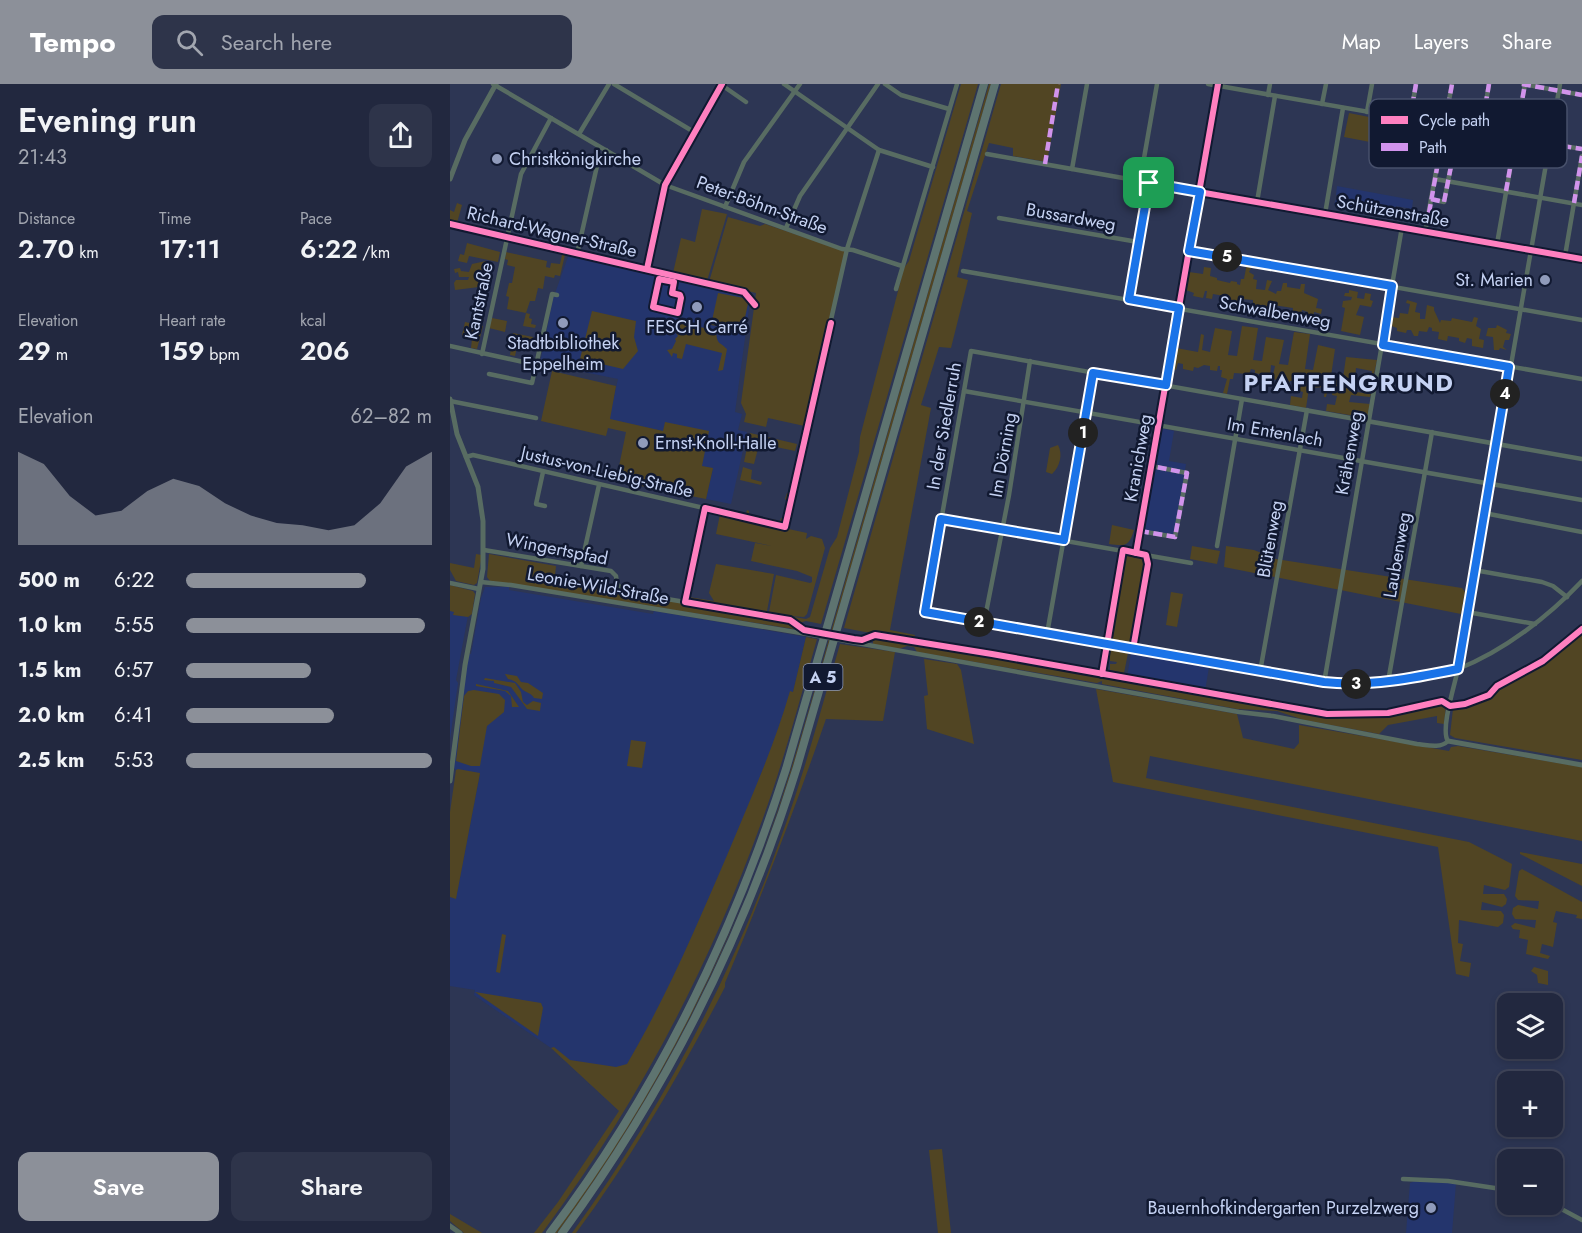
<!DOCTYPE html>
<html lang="en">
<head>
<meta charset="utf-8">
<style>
  :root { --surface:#22283f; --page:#2e344a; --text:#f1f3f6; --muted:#a2a6b0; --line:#3f4459; --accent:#8c9099 }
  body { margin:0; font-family:Jost,sans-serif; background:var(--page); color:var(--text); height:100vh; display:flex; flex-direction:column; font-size:22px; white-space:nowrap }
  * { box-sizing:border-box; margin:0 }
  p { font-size:20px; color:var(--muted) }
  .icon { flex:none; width:33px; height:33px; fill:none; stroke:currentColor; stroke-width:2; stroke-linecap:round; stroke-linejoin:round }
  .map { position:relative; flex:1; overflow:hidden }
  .drawer { display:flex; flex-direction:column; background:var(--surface); width:450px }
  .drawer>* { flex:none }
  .controls { position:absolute; left:1047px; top:909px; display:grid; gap:12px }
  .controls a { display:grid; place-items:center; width:66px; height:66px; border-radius:12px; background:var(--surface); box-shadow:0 3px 9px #0003,0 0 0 2px var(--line); font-size:30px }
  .pin { position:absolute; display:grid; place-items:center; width:51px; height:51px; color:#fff; margin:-26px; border-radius:12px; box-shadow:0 3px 9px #0006 }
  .km { position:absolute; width:30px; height:30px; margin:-15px; border-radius:50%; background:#222; color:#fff; font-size:16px; line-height:30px; text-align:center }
  .round { display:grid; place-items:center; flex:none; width:63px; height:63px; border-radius:12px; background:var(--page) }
  .summary { display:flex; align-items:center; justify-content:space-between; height:102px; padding:0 18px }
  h1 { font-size:33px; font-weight:600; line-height:45px }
  .metrics { display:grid; grid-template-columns:repeat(3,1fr); gap:9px; height:102px; padding:6px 18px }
  .metrics div { display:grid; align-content:center }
  .metrics b { font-size:26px; font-weight:600 }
  .metrics small { font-size:16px; font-weight:400 }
  .metrics p { font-size:16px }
  .chart { height:168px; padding:12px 18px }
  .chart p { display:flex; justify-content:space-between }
  .chart svg { width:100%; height:108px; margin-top:6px; fill:var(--accent); opacity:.7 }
  .button { display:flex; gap:12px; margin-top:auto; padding:12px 18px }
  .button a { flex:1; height:69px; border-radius:12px; background:var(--accent); color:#fff; font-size:24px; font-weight:600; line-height:69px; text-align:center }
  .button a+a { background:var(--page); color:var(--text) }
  ul { padding:0 18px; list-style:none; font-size:20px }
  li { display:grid; grid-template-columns:96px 72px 1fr; align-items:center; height:45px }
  li i { height:15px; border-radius:8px; background:var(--accent) }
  header { display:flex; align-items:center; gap:36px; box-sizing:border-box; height:84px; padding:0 30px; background:var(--accent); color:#fff }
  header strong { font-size:28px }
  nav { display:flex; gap:33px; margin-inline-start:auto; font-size:21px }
  .search { width:420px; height:54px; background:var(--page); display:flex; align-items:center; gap:15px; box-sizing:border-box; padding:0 21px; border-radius:12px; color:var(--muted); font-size:22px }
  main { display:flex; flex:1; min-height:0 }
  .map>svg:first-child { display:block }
</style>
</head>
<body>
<header>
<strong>Tempo</strong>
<div class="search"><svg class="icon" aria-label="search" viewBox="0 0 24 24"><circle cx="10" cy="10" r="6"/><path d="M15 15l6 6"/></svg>Search here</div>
<nav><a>Map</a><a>Layers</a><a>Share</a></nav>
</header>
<main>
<section class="drawer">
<div class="summary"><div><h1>Evening run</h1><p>21:43</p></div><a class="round"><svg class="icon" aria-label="share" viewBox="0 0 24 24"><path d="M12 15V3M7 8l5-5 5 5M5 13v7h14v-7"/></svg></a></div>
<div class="metrics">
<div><p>Distance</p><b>2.70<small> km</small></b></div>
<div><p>Time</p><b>17:11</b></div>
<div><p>Pace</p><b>6:22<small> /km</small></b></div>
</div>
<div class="metrics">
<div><p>Elevation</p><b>29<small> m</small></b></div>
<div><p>Heart rate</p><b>159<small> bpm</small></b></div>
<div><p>kcal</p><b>206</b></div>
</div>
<div class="chart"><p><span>Elevation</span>62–82 m</p>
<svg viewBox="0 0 160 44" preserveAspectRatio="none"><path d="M0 44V6L10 11L20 24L30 32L40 30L50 22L60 17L70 20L80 27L90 32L100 35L110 36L120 38L130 36L140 27L150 12L160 6V44z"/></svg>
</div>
<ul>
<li><b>500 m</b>6:22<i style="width:73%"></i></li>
<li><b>1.0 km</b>5:55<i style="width:97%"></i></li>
<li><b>1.5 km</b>6:57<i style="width:51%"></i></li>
<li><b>2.0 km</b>6:41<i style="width:60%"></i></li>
<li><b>2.5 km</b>5:53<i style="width:100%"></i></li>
</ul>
<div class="button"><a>Save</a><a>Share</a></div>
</section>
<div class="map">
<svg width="1132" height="1149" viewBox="0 0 1132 1149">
  <rect width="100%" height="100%" fill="#2d3654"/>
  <g fill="#24356d">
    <path d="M887 102 963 116 962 125 946 122V126L954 127 952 134 945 132V134H941V132L928 129V131H924V128L911 126 910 128 907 127V125L894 123 893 125 889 124 890 122 884 121 886 115 890 116 891 112 886 111Z"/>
    <path d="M119 170 292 208 300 217 285 328 292 330 288 346 297 348 281 420 256 415 263 385 252 382 216 338 213 347 159 335 168 295 90 279 103 215Z"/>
    <path d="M711 344 724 347 719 377 736 380 724 451 693 446Z"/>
    <path d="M35 503H59V506L203 530 204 527 356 553 343 608 316 702 169 1027 101 964 24 911 25 906 0 902V813L6 814 30 690 6 686 2 682 17 570H21L31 514Z"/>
    <path d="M0 506 22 510 6 596 8 599 0 655Z"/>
    <path d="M681 569 759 583 755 607 677 593Z"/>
    <path d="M965 1097 1006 1099 1002 1149H956L960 1099Z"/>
  </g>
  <g fill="#514523">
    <path d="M511 0H528L371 540 356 537 346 540 350 546 40 497 37 493 39 470 106 482 105 492 164 504 170 508 237 520 239 513 264 517 259 509 266 480 324 490 317 527 319 528 326 491 360 499 362 498V493L347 487 301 477 305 459 322 462 266 450 270 430 357 449 356 455 361 452 372 455 375 464 357 530 354 533 339 532 356 535 360 533 380 464 387 453 409 368 410 353 454 184 459 177Z"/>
    <path d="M539 0H541L345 676C291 846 213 1005 107 1149H105C186 1036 255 916 306 786 348 678 375 564 408 453 451 302 494 151 539 0Z"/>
    <path d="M551 0H611L597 78 563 72V64L539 59 517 127 522 129 507 193 518 196 501 264 489 263 471 321 481 324 440 546 465 551 463 557 394 544Z"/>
    <path d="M899 29 924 34 920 58 894 53Z"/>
    <path d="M7 119 12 121 7 139 0 138V126L4 128Z"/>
    <path d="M252 125 277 130 257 197 223 189 231 154 245 158Z"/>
    <path d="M278 133 310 142 315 140 395 167C383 226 373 285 359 343L318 334 316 343 294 338 296 330 291 319 306 209 259 198Z"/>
    <path d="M17 159 50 168 48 178 19 172 17 179 8 177 10 170 14 171Z"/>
    <path d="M56 168 97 177 96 183 100 184 101 179 110 180 112 171H115L110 192 105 191 104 194 95 192 93 205 88 204 85 217H80L76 229 80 230 79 234 82 235 81 240 86 241 85 244 73 242 76 229 57 225 59 213 56 212 59 199H62L65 183 57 181 58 176 55 175Z"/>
    <path d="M36 177 29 203 5 206 4 199 6 196H18L19 193H9L8 188 5 189 4 185 10 184 11 187 19 188 22 180Z"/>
    <path d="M797 179 803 180 799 188 804 191 803 195 807 196 806 205 815 206 817 196 822 197 818 206 826 210 827 207H831L833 199H837V203L850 205 851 200H855L854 209 868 215 866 224 872 225 871 230 864 228 863 233H857L858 228 852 226 850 235 842 233 843 224 823 221 822 225 803 222V216L792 215 791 220 780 218V213L763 210 762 215 756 214 757 207H755L753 214 743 212 744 209 736 206 739 188 753 190 754 183 761 184 760 192 767 194V196L780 199 781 197 787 198V200L790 201 791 195H794Z"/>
    <path d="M899 206 908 208 907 214 914 215 915 209 921 210 920 216 923 217 921 223 910 221 906 231 914 233 910 251 891 247 895 224 892 223 893 217 901 216 902 213 894 212 895 209H899Z"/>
    <path d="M268 209 299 215 292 247 261 241Z"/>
    <path d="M957 216 967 219 965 228 970 229V235H975L977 221 984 223V226L990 239 991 236 1001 237 1002 234 1022 238 1024 233 1028 234 1026 242 1031 245 1029 255 1034 256 1033 264 1022 262V255L1017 254 1015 259 1009 257V254L998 252 997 257 988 255 989 248 982 247V244L979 243 977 248 969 247 968 252H964L961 246H957L956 249 947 247V244L939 241 940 233 949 234 950 229 958 230 960 220 956 219Z"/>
    <path d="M142 227 186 237 184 253 188 267 173 285 130 275Z"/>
    <path d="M42 234 57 237 55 248 39 244Z"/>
    <path d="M227 237 266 247C267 261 269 257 277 265L273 286 268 287 272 269 236 260 232 275 227 274V270L223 269 222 273 217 266 222 265 226 257 225 255 228 252 226 249V243L223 241Z"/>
    <path d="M15 238 33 242 27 265 21 264 22 255 12 251Z"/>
    <path d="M1047 241 1057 246 1056 249 1061 250 1059 256H1055L1053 263 1057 266 1050 264 1049 266H1044L1043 253 1036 252 1038 244H1046Z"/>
    <path d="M792 242 808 244 803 276 812 277 816 253 834 256 829 280 838 281 844 248 860 250 855 285 863 286 868 261 885 265 881 292 893 294 896 273 927 276 923 295H921L922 287 906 284 905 295 911 297V301L907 300 906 304 900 303 899 307 921 310 920 313 901 311 899 318 920 320 917 334 876 327 877 320 885 321 887 312 882 311 883 302 879 301 876 313H874L875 303 859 304 856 324 840 321 841 312 852 314 853 308 850 307V302L844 301V297H840L839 300H836V296L834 297 822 295 825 282 821 281 820 292 805 289V286L801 285 799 290 784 289 783 295H780L777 310 773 309 777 295 771 293 772 286H770V282H768L767 287 760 286V282L754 281 748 284 744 283 743 287 733 285V280L728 279 726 286 722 285 726 264 748 268 751 250 754 251 752 266 760 268 765 244 782 247 778 271 787 272Z"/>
    <path d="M63 249 83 253 80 266 67 263 65 272 60 271 61 264 57 263 58 260H60Z"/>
    <path d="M102 287 166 302 160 335 213 347 215 338 259 347 252 382 263 384 256 415 166 397 176 348 158 344 156 352 91 337Z"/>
    <path d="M300 349 347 360 345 367 298 357Z"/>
    <path d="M298 359 309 361 304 380 294 378Z"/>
    <path d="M608 361C613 370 610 383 602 390L596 388 600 364Z"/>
    <path d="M293 383 302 386 301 395 312 398 311 401 290 396Z"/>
    <path d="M337 409 342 410 336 437 332 441 295 433 297 426 299 427V430L330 437 331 434H334L338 417 335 415Z"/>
    <path d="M662 441 684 446C679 463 675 462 659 460Z"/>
    <path d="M742 462 770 467 767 480 740 475Z"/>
    <path d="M776 462 804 466 826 475 1012 504 1015 508 1011 530 774 483Z"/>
    <path d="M26 470 32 471 27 499 24 501 6 497 0 486V479L24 484Z"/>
    <path d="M682 471C690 472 694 473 695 482L682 557 673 561 666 559 660 551 673 477 677 472Z"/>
    <path d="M0 501 23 507 25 510 22 530 18 533 3 531 4 528 0 527Z"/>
    <path d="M721 508 733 510 727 543 716 541Z"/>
    <path d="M1132 548V676L1005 654 1000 651 1003 625 1038 614 1044 607 1075 591 1094 578Z"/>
    <path d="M426 552 880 632 939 630 992 619 996 622 994 640 987 639V632L938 641 929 650 854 636 827 627 787 625 652 600V597L647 599 467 568 464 563 457 562 449 565 423 560V554Z"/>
    <path d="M356 553 367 555C349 618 333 681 310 742 257 888 185 1024 92 1149H84L108 1118 169 1027 101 964 104 963 120 976 166 983 177 980C217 912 247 841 278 769 300 716 324 663 340 607L343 608Z"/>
    <path d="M390 560 445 568 433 637 376 635C345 724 312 812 275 899V903C231 988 183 1072 126 1149H122C210 1028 280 896 330 756 354 691 371 625 390 560Z"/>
    <path d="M660 565 678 569 674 589 660 586V580H666L667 578 660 577Z"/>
    <path d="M474 575 507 580 511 586 524 660 477 645 474 612 478 611Z"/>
    <path d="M55 590 67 592 71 598 78 599 93 609 92 615 84 614C81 609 77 609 73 606 67 600 67 597 58 595Z"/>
    <path d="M35 594 65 599 71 608 73 618 77 621 83 617 91 619 90 627 77 625 61 603 44 599V597L34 596Z"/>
    <path d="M26 600 58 607 69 623H62L61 612 55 607 26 602Z"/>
    <path d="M646 605 787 630 793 654 844 665 849 659V641L999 667 1001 663 1008 662 1132 683V757L700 672 696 694 1019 758 1062 780 1059 803 1055 806 1034 801 1033 810H1054L1057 815 1056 820 1052 823 1032 818 1031 826 1051 827 1054 831 1053 839 1048 843 1009 836 1008 859 1013 860 1010 877 1021 879 1019 893 1006 890 988 763 663 698Z"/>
    <path d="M24 606 49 610 55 616 54 628 37 642 30 682H21L6 677 14 612 18 607Z"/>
    <path d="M181 656 196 658 192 684 177 682Z"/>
    <path d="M8 685 30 689 6 815 0 813V728L6 686Z"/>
    <path d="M1070 768 1132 780V802L1070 770Z"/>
    <path d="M1072 785 1132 818V835L1126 834 1127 831 1106 827 1103 838 1107 839 1103 863 1092 860 1090 869 1100 872 1098 875 1076 870 1078 856 1069 854 1070 846 1063 845 1061 842 1065 839 1085 844 1086 836 1065 835 1062 830 1063 824 1068 821 1088 825 1089 817 1068 816 1065 812 1069 787Z"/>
    <path d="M52 850 56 851 50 889 46 888Z"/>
    <path d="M1084 883 1098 887V901L1088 899 1087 891 1081 887Z"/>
    <path d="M25 908 91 919 93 924 88 952Z"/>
    <path d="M492 1065 501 1149H488L479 1066Z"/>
    <path d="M0 1130 32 1149H14L0 1137Z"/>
  </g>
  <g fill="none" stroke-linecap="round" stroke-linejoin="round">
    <g stroke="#586c62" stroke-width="4.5">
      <path d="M43 0 215 101 392 165 403 166 452 182"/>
      <path d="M164 0 244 48"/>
      <path d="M270 0 296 18"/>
      <path d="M334 0 429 66 483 83"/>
      <path d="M435 0 451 11 499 25"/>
      <path d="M758 0 1132 65"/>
      <path d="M1073 0 1132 11"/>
      <path d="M818 11 820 0"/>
      <path d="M872 20 876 0"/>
      <path d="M917 28 922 0"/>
      <path d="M960 35 966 0"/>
      <path d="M1031 48 1039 0"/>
      <path d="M129 50 159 0"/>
      <path d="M537 70 1132 175"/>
      <path d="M622 85 637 0"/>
      <path d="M985 95 1132 121"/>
      <path d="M690 97 707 0"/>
      <path d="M981 115 994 118 1002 77 988 75"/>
      <path d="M807 118 825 12"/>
      <path d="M275 123 294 78 350 0"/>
      <path d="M875 130 893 24"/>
      <path d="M549 134 688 158"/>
      <path d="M0 140 257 199"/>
      <path d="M336 144 350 112 428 0"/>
      <path d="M975 148 1002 0"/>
      <path d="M1047 160 1075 0"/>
      <path d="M739 167 1132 236"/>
      <path d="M127 170 147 82 156 66"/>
      <path d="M1115 172 1132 72"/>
      <path d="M197 185 215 101 272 0"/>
      <path d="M513 187 1132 295"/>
      <path d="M446 205 507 0"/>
      <path d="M679 215 699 99"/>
      <path d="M0 262 110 286"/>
      <path d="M32 270 71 90 101 34"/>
      <path d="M39 290 82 299 102 210 107 211"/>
      <path d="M366 302 397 165 429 66"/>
      <path d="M514 307 1132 416"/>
      <path d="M0 317 86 334"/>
      <path d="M16 373 23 371 36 374 293 433"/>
      <path d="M1132 375 521 267 475 528 848 595C893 601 937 600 981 591 990 589 1000 588 1008 585 1054 567 1099 532 1132 497"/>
      <path d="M93 388 86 420 95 422"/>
      <path d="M1034 429 1132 448"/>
      <path d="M491 435 741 479"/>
      <path d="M690 447 725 453 737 389 701 382"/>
      <path d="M767 462 792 315"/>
      <path d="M34 466 161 487 166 492 167 500 175 508 235 518 255 424"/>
      <path d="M686 469 768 0"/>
      <path d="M131 482 149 401"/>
      <path d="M1024 486 1092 498 1103 502 1117 513"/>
      <path d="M31 498 61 501 363 551"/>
      <path d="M0 499 29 505"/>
      <path d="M1017 528 1085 540"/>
      <path d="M534 539 559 411 580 277"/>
      <path d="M597 550 643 289"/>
      <path d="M396 557 789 628 823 632 967 660C977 661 990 665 998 657 990 646 1005 600 1008 585L1110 0"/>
      <path d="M656 560 673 466"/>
      <path d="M683 565 698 480 696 471"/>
      <path d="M810 588 857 326"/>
      <path d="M938 598 982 348"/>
      <path d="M874 599 952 143"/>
      <path d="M953 1095 998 1097 1058 1106"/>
      <path d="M1102 1120 1132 1136"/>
    </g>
    <g stroke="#586c62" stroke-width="5">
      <path d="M0 95 15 56 46 0"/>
      <path d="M0 315 7 350 28 403 33 437V485L15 581 0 697"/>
      <path d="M998 657 1132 681"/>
      <path d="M0 1142 10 1149"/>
    </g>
    <g stroke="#5e7470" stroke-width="8">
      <path d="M100 1149C205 1010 283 851 336 685L534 0"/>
      <path d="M112 1149C216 1007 295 851 347 683L545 0"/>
    </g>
    <path stroke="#586c62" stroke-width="4.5" d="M363 551 396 557"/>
    <g stroke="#d193ec" stroke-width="4.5" stroke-dasharray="9 4.5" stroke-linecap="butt">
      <path d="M1072 0 1132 11"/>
      <path d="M950 34 1001 42"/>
      <path d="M960 35 966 0"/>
      <path d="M1031 48 1039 0"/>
      <path d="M1099 60 1132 65"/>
      <path d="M595 80 608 0"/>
      <path d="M1056 107 1075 0"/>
      <path d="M981 115 994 118 1002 77 988 75"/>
      <path d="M1124 119 1132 72"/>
      <path d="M979 129 1002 0"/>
      <path d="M690 447 725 453 737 389 701 382"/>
    </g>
    <defs>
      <g id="cycleway">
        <path d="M749 108 1132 175"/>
        <path d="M0 140 294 208 305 221"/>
        <path d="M197 185 215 101 272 0"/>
        <path d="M209 195 224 198 222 209 230 211 231 214 228 229 203 223Z"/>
        <path d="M381 239 335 443 255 424 235 518 340 536 354 546 404 555 412 556 425 551 542 570 877 630 938 629 992 617 1000 622 1015 620 1039 611 1047 602 1093 577 1132 545"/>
        <path d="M686 469 768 0"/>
        <path d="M652 590 673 466 696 471 698 480 683 565 656 560"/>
      </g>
    </defs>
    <use href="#cycleway" stroke="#111931" stroke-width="10"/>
    <use href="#cycleway" stroke="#ff80c0" stroke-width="6"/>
  </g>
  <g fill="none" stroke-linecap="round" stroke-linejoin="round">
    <defs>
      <path id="route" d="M699 99 750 108 739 167 942 202 933 261 1059 283 1008 585C964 594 919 603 874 598L475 528 491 435 614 456 643 289 716 301 729 224 679 215Z"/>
    </defs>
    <use href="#route" stroke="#fff" stroke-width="12"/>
    <use href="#route" stroke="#1a73e8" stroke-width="8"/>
  </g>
  <g fill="#909bbb" stroke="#111931" stroke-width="2">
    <circle cx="47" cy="75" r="6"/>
    <circle cx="1095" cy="196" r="6"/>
    <circle cx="247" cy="223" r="6"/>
    <circle cx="113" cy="239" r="6"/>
    <circle cx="193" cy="359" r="6"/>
    <circle cx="981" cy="1124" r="6"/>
  </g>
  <g text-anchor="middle" stroke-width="5" stroke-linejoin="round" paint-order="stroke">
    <rect fill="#111931" stroke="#8f9ab9" stroke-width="1.5" x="353.5" y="580" width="39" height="26" rx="4.5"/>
    <g font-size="16" font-weight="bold" fill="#c5d2f3">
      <text x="373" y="599">A 5</text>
    </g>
    <g font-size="18" fill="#c5d2f3" stroke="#111931" text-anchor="start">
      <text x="59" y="81">Christkönigkirche</text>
      <text x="1083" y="202" text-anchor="end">St. Marien</text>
      <text x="247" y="249" text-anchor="middle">FESCH Carré</text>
      <text x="113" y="265" text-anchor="middle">Stadtbibliothek<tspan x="113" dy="21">Eppelheim</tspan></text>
      <text x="205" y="365">Ernst-Knoll-Halle</text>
      <text x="969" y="1130" text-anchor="end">Bauernhofkindergarten Purzelzwerg</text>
    </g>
    <g font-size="18" fill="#c5d2f3" stroke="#111931">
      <text transform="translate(312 121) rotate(20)" y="6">Peter-Böhm-Straße</text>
      <text transform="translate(943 127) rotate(10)" y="6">Schützenstraße</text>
      <text transform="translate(621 133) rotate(10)" y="6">Bussardweg</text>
      <text transform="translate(102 148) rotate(13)" y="6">Richard-Wagner-Straße</text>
      <text transform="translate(29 217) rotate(-78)" y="6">Kantstraße</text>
      <text transform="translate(825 228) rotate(10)" y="6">Schwalbenweg</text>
      <text transform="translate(494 342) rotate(-80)" y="6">In der Siedlerruh</text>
      <text transform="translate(825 348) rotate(10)" y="6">Im Entenlach</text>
      <text transform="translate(899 369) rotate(-80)" y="6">Krähenweg</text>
      <text transform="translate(553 371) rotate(-80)" y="6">Im Dörning</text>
      <text transform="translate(688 374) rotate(-80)" y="6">Kranichweg</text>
      <text transform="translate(157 388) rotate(13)" y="6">Justus-von-Liebig-Straße</text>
      <text transform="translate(820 455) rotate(-80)" y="6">Blütenweg</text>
      <text transform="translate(107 465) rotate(11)" y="6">Wingertspfad</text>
      <text transform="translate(947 471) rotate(-80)" y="6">Laubenweg</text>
      <text transform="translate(148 502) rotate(10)" y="6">Leonie-Wild-Straße</text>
    </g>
    <g font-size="24" font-weight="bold" letter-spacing="1.5" fill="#c5d2f3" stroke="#111931">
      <text x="899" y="307">PFAFFENGRUND</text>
    </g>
  </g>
  <rect x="919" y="15" width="198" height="69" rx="9" fill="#111931" stroke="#47506b" stroke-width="1.5"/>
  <rect x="931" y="32" width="27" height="8" fill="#ff80c0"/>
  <rect x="931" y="59" width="27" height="8" fill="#d193ec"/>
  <g font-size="16" fill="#c5d2f3">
    <text x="969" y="42">Cycle path</text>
    <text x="969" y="69">Path</text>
  </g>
</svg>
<div class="controls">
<a><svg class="icon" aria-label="layers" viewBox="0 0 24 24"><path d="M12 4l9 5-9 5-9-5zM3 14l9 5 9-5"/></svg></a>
<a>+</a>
<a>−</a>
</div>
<div class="pin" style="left:699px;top:99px;background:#1e9e55"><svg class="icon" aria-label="arrive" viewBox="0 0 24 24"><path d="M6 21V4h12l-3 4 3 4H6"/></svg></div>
<b class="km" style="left:633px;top:349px">1</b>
<b class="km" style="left:529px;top:538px">2</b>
<b class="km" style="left:906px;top:600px">3</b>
<b class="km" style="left:1055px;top:310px">4</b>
<b class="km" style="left:777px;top:173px">5</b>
</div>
</main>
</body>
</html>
